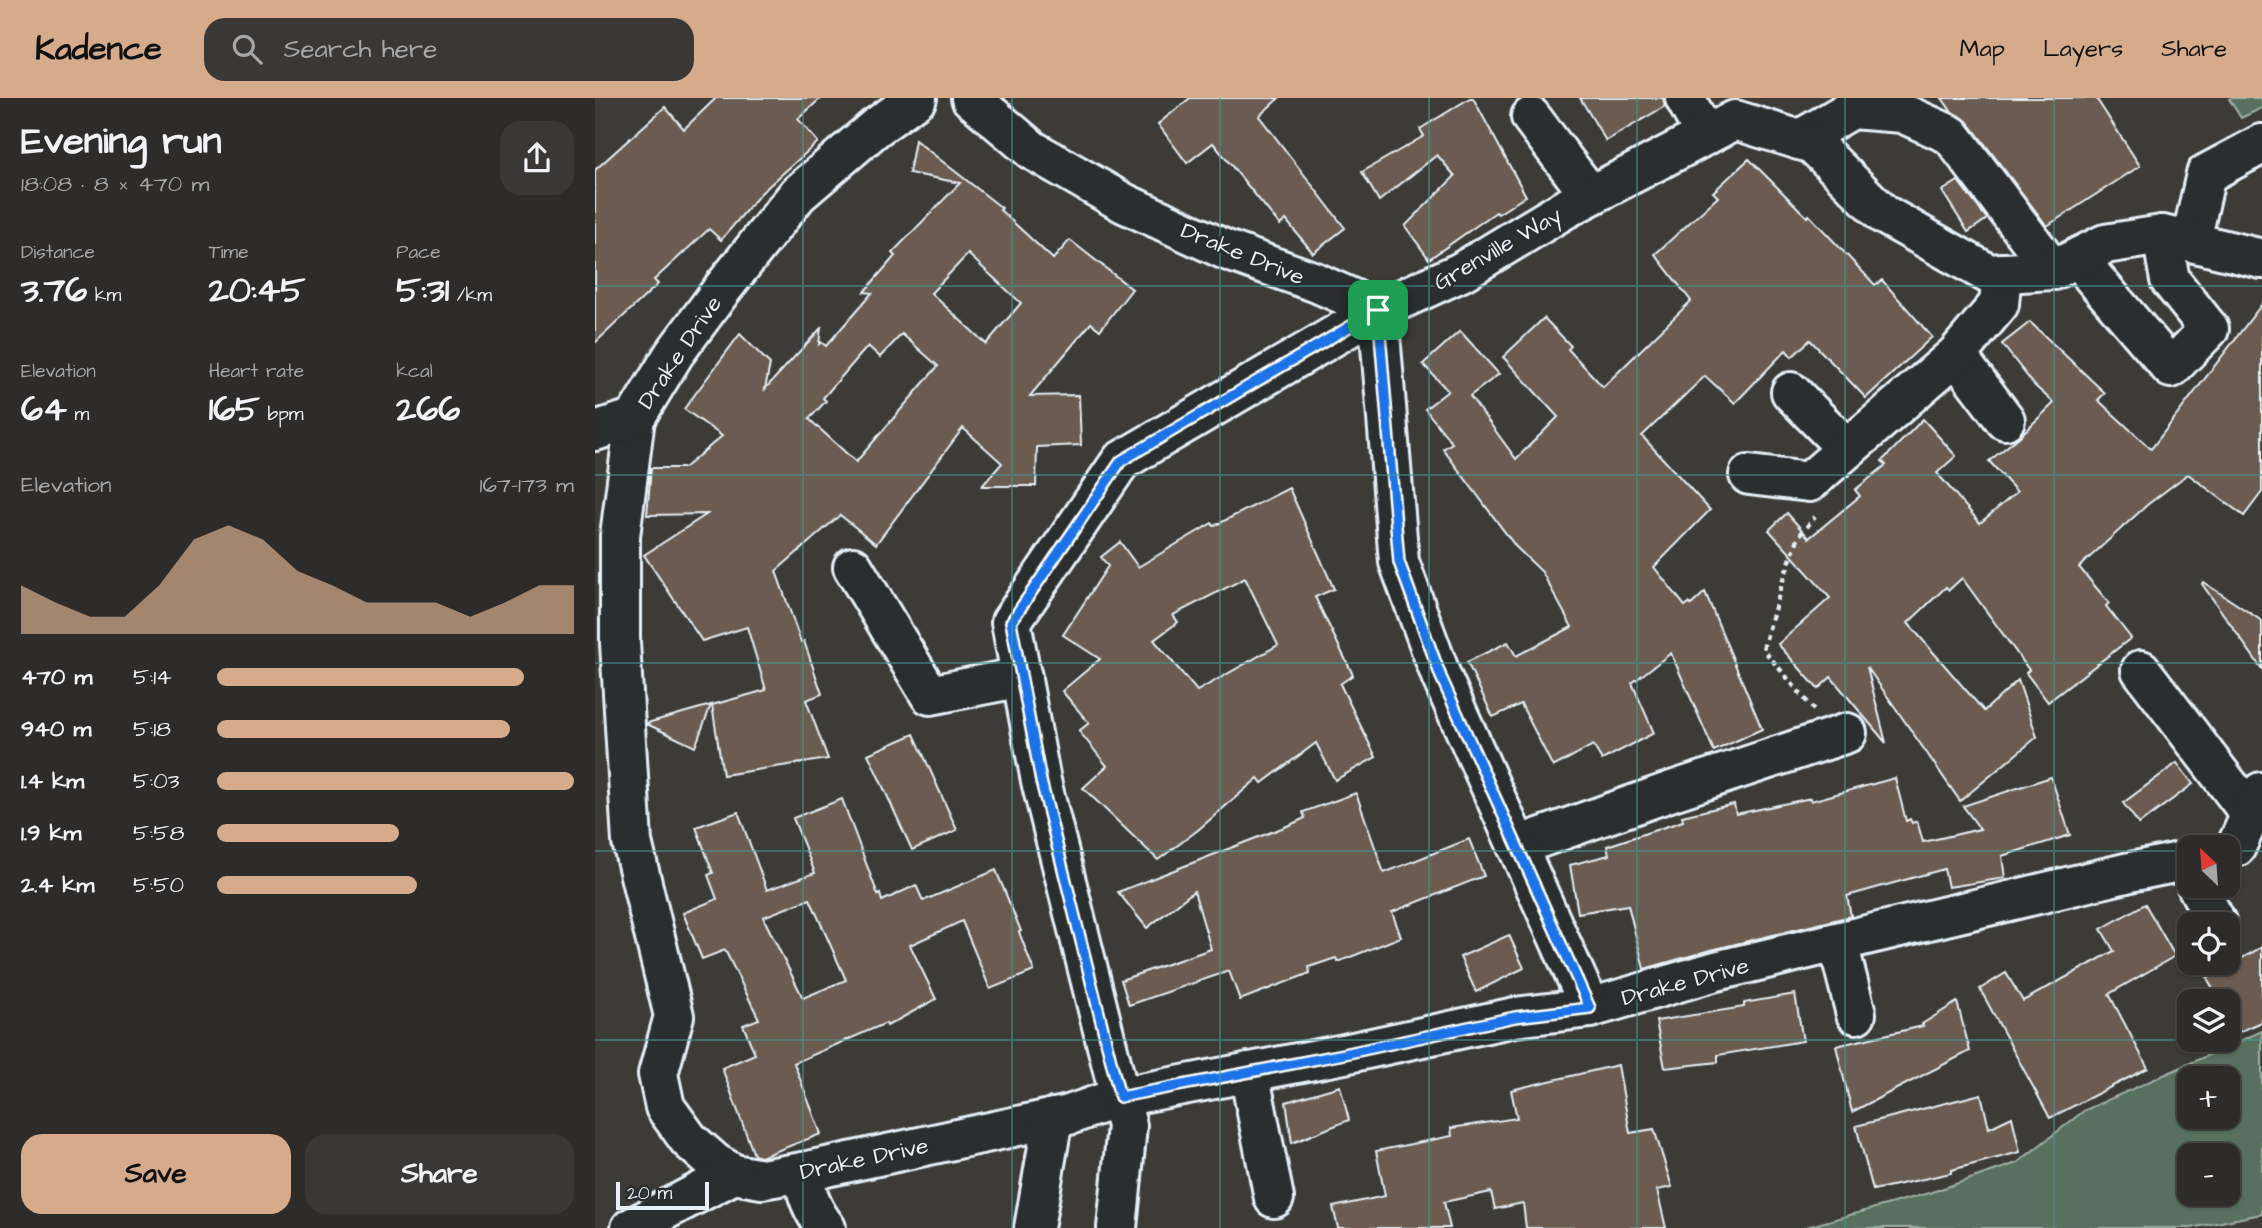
<!DOCTYPE html>
<html lang="en">
<head>
<meta charset="utf-8">
<style>
  :root { --surface:#2e2c2a; --page:#3a3836; --text:#f1f3f6; --muted:#a7a7a8; --line:#494847; --accent:#d6ab8b }
  body { margin:0; font-family:"Architects Daughter",sans-serif; background:var(--page); color:var(--text); height:100vh; display:flex; flex-direction:column; font-size:26px; white-space:nowrap }
  * { box-sizing:border-box; margin:0 }
  p { font-size:23px; color:var(--muted) }
  .icon { flex:none; width:38px; height:38px; fill:none; stroke:currentColor; stroke-width:2; stroke-linecap:round; stroke-linejoin:round }
  .map { position:relative; flex:1; overflow:hidden }
  .details { display:flex; flex-direction:column; background:var(--surface); width:595px }
  .details>* { flex:none }
  .needle { width:46px; rotate:335deg }
  .controls { position:absolute; left:1582px; top:737px; display:grid; gap:14px }
  .controls a { display:grid; place-items:center; width:63px; height:63px; border-radius:14px; background:var(--surface); box-shadow:0 2px 5px #0004,0 0 0 2px var(--line); font-size:35px }
  .scale { position:absolute; left:21px; bottom:18px; width:93px; box-sizing:border-box; padding-left:7px; border:4px solid #e8f1f8; border-top:0; font-size:19px; line-height:24px; white-space:nowrap; color:#e8f1f8; -webkit-text-stroke:5px #2a2d2e; paint-order:stroke }
  .pin { position:absolute; display:grid; place-items:center; width:60px; height:60px; color:#fff; margin:-30px; border-radius:14px; box-shadow:0 4px 10px #0006 }
  .round { display:grid; place-items:center; flex:none; width:74px; height:74px; border-radius:21px; background:var(--page) }
  .head { display:flex; align-items:center; justify-content:space-between; height:119px; padding:0 21px }
  h1 { font-size:38px; font-weight:700; line-height:52px }
  .figures { display:grid; grid-template-columns:repeat(3,1fr); gap:10px; height:119px; padding:7px 21px }
  .figures div { display:grid; align-content:center }
  .figures b { font-size:35px; font-weight:700 }
  .figures small { font-size:19px; font-weight:400 }
  .figures p { font-size:19px }
  .chart { height:196px; padding:14px 21px }
  .chart p { display:flex; justify-content:space-between }
  .chart svg { width:100%; height:126px; margin-top:7px; fill:var(--accent); opacity:.7 }
  .cta { display:flex; gap:14px; margin-top:auto; padding:14px 21px }
  .cta a { flex:1; height:80px; border-radius:21px; background:var(--accent); color:#111; font-size:28px; font-weight:700; line-height:80px; text-align:center }
  .cta a+a { background:var(--page); color:var(--text) }
  ul { padding:0 21px; list-style:none; font-size:23px }
  li { display:grid; grid-template-columns:112px 84px 1fr; align-items:center; height:52px }
  li i { height:18px; border-radius:9px; background:var(--accent) }
  header { display:flex; align-items:center; gap:42px; box-sizing:border-box; height:98px; padding:0 35px; background:var(--accent); color:#111 }
  header strong { font-size:33px }
  nav { display:flex; gap:38px; margin-inline-start:auto; font-size:24px }
  .search { width:490px; height:63px; background:var(--page); display:flex; align-items:center; gap:18px; box-sizing:border-box; padding:0 24px; border-radius:21px; color:var(--muted); font-size:26px }
  main { display:flex; flex:1; min-height:0 }
  .map>svg:first-child { display:block }
</style>
</head>
<body>
<header>
<strong>Kadence</strong>
<div class="search"><svg class="icon" aria-label="search" viewBox="0 0 24 24"><circle cx="10" cy="10" r="6"/><path d="M15 15l6 6"/></svg>Search here</div>
<nav><a>Map</a><a>Layers</a><a>Share</a></nav>
</header>
<main>
<section class="details">
<div class="head"><div><h1>Evening run</h1><p>18:08 · 8 × 470 m</p></div><a class="round"><svg class="icon" aria-label="share" viewBox="0 0 24 24"><path d="M12 15V3M7 8l5-5 5 5M5 13v7h14v-7"/></svg></a></div>
<div class="figures">
<div><p>Distance</p><b>3.76<small> km</small></b></div>
<div><p>Time</p><b>20:45</b></div>
<div><p>Pace</p><b>5:31<small> /km</small></b></div>
</div>
<div class="figures">
<div><p>Elevation</p><b>64<small> m</small></b></div>
<div><p>Heart rate</p><b>165<small> bpm</small></b></div>
<div><p>kcal</p><b>266</b></div>
</div>
<div class="chart"><p><span>Elevation</span>167–173 m</p>
<svg viewBox="0 0 160 44" preserveAspectRatio="none"><path d="M0 44V27L10 33L20 38L30 38L40 27L50 11L60 6L70 11L80 22L90 27L100 33L110 33L120 33L130 38L140 33L150 27L160 27V44z"/></svg>
</div>
<ul>
<li><b>470 m</b>5:14<i style="width:86%"></i></li>
<li><b>940 m</b>5:18<i style="width:82%"></i></li>
<li><b>1.4 km</b>5:03<i style="width:100%"></i></li>
<li><b>1.9 km</b>5:58<i style="width:51%"></i></li>
<li><b>2.4 km</b>5:50<i style="width:56%"></i></li>
</ul>
<div class="cta"><a>Save</a><a>Share</a></div>
</section>
<div class="map">
<svg width="1667" height="1130" viewBox="0 0 1667 1130">
  <rect width="100%" height="100%" fill="#3d3b38"/>
  <filter id="ink" filterUnits="userSpaceOnUse"><feTurbulence type="fractalNoise" baseFrequency=".0143" numOctaves="2"/><feDisplacementMap in="SourceGraphic" scale="14" xChannelSelector="R" yChannelSelector="G"/><feConvolveMatrix kernelMatrix="1 2 1 2 8 2 1 2 1" color-interpolation-filters="sRGB"/></filter>
  <g filter="url(#ink)">
    <g fill="#58715e" stroke="#a0b1ab" stroke-width="2" fill-rule="evenodd">
      <path d="M1636 0H1667V10L1646 20 1634 1Z"/>
      <path d="M1667 933V1116L1596 1130H1208L1334 1095 1422 1065 1490 1012ZM1594 980H1633V1018H1594ZM1594 1057H1633V1096H1594Z"/>
    </g>
    <g fill="#6a5c51" stroke="#e8f1f8" stroke-width="2" fill-rule="evenodd">
      <path d="M121 0H226L203 21 223 44 166 95 126 142 114 131 59 182 63 186 0 245V72L70 9 89 31Z"/>
      <path d="M595 0H684L664 18 750 130 718 155 691 122 685 127 618 45 592 65 563 26Z"/>
      <path d="M875 0H878L931 98 903 116 901 114 834 161 810 128 860 78 842 57 784 103 767 74 829 38 825 31Z"/>
      <path d="M985 0H1068L1070 8 1011 43Z"/>
      <path d="M1347 0H1501L1545 68 1452 128 1373 24 1356 13Z"/>
      <path d="M320 42 407 110 405 112 458 161 475 142 537 191 505 232 496 225 435 298 484 297 486 347 442 349 441 388H387L407 365 368 330 281 446 245 417 181 473 206 544 209 543 227 596 211 602 233 661 128 677 117 607 171 592 152 529 107 543 49 457 112 416 52 417 56 370H89L127 338 89 311 145 236 175 266 170 291 226 230 224 246 226 244 231 248 277 195 269 194 300 158 297 155 365 85 314 75ZM373 156 426 205 391 246 336 195ZM307 236 343 268 261 364 214 321 231 303 228 300 273 248 285 259Z"/>
      <path d="M1154 61 1212 119 1214 117 1280 187 1287 182 1337 239 1271 300 1215 242 1197 259 1191 252 1140 305 1110 278 1047 338 1115 412 1059 469 1090 508 1094 505 1096 507 1110 494 1167 631 1119 653 1076 555 1037 585 1059 635 1007 662 998 647 958 669 926 606 898 619 872 564 913 544 921 558 977 529 947 474 921 449 848 351 857 345 830 311 853 293 828 266 865 233 904 276 875 298 921 361 963 319 908 259 949 220 976 248 973 251 1008 289 1096 203 1060 156 1123 99 1118 94Z"/>
      <path d="M1363 83 1392 121 1373 134 1347 93Z"/>
      <path d="M1667 206V394L1649 418 1593 376 1552 407 1484 469 1514 505 1511 508 1536 540 1453 604 1431 575 1434 572 1367 480 1354 492 1351 489 1313 525 1389 613 1423 582 1442 639 1365 703 1272 569 1291 645 1236 579 1223 591 1183 546 1235 500 1174 432 1192 415 1214 440 1265 398 1260 392 1291 367 1287 363 1328 321 1361 358 1342 375 1385 425 1422 394 1394 363 1424 339 1459 305 1440 288 1407 246 1435 224 1510 295 1503 302 1556 351Z"/>
      <path d="M694 390 739 491 720 499 758 577 745 586 781 659 740 682 721 645 667 685 663 680 603 732 563 762 488 690 512 668 484 633 494 625 467 593 505 561 468 537 513 468 506 459 525 444 543 469 617 425 619 428ZM650 480 683 547 602 593 559 542 583 524 578 517Z"/>
      <path d="M1608 484 1667 523V571L1607 486Z"/>
      <path d="M116 607 100 649 52 626V625Z"/>
      <path d="M319 636 362 732 317 752 273 656Z"/>
      <path d="M1582 665 1598 686 1544 726 1528 705Z"/>
      <path d="M1456 679 1475 737 1407 758 1410 780 1353 789 1349 771 1252 798 1256 818 1116 852 1049 871 1033 807 983 815 975 767 1014 757 1012 748 1088 723 1087 718 1139 706 1141 716 1216 700V703L1300 680 1311 723 1315 721 1317 725 1322 723 1328 744 1385 731 1368 708Z"/>
      <path d="M761 695 789 775 874 741 889 778 797 814 806 839 743 864 741 860 714 869 715 875 645 902 634 873 534 907 526 882 616 851 599 793 552 830 523 794 697 726 710 720 708 714Z"/>
      <path d="M247 701 283 797 285 796 287 803 321 787 328 803 401 772 426 833 424 834 439 873 395 891 367 823 315 847 341 901 292 928 291 925 199 965 226 1036 166 1059 159 1057 127 970 160 956 148 927 164 921 130 852 107 861 88 815 122 801 113 777 118 775 101 729 143 714 172 792 220 775 198 720ZM215 801 251 882 208 900 168 819Z"/>
      <path d="M1550 806 1580 858 1514 896 1553 970 1455 1020 1385 891 1411 875 1428 903 1519 853 1506 831Z"/>
      <path d="M914 837 929 870 881 894 865 859Z"/>
      <path d="M1667 849V924L1644 934 1633 916V903H1625L1612 880Z"/>
      <path d="M1200 896 1208 943 1123 957V964L1070 970 1061 923 1149 909V905Z"/>
      <path d="M1362 904 1375 953 1257 1014 1241 948 1328 928 1327 926Z"/>
      <path d="M1023 967 1035 1035 1059 1031 1077 1089 1062 1092 1071 1130H931L928 1105 900 1111 896 1094 849 1104 855 1130H743L738 1109 790 1098 781 1053 857 1038 856 1030 922 1020 916 992Z"/>
      <path d="M745 988 754 1022 697 1045 691 1004Z"/>
      <path d="M1386 996 1394 1030 1417 1019 1425 1054 1356 1072V1075L1278 1092 1261 1028Z"/>
    </g>
    <g fill="none" stroke-linecap="round" stroke-linejoin="round">
      <defs>
        <g id="minor">
          <path d="M322 0 280 30 203 96 128 190 79 256 40 320 25 438V545L37 744 79 918 63 976 70 1009 94 1042 120 1065 139 1076 167 1081 208 1074 474 1017 525 999 749 956 920 919 995 910 1121 873 1535 774 1594 762"/>
          <path d="M376 0 437 52 529 105 631 152 720 184 783 212"/>
          <path d="M1090 0 1110 37"/>
          <path d="M936 19 995 97"/>
          <path d="M1204 42 1257 11 1307 15 1356 37 1458 172"/>
          <path d="M1596 143 1611 76 1667 46"/>
          <path d="M1486 158 1498 179 1576 270 1614 231 1575 182 1567 137"/>
          <path d="M1361 257 1410 322"/>
          <path d="M1196 294 1252 351"/>
          <path d="M0 333 40 320"/>
          <path d="M1154 377 1214 384 1361 257 1404 206 1407 175"/>
          <path d="M258 469 335 597 427 579"/>
          <path d="M1546 572 1656 717"/>
          <path d="M922 748 1077 693 1252 635"/>
          <path d="M1641 749 1666 694"/>
          <path d="M1602 788 1622 826"/>
          <path d="M1243 845 1261 916"/>
          <path d="M995 910 846 578 804 464 783 212 866 174 970 111 1140 22 1218 46 1288 116 1394 176 1458 172 1510 146 1567 137 1667 161"/>
          <path d="M654 974 679 1100"/>
          <path d="M208 1074C211 1096 217 1112 231 1130"/>
          <path d="M36 1130 139 1076"/>
          <path d="M439 1130 458 1020"/>
          <path d="M522 1130 532 1028 446 683 416 524 526 363 783 212"/>
        </g>
      </defs>
      <use href="#minor" stroke="#e8f1f8" stroke-width="44"/>
      <path stroke="#e8f1f8" stroke-width="4.5" stroke-dasharray="5 5" stroke-linecap="butt" d="M1219 612 1168 551 1188 482 1204 438 1220 419"/>
      <use href="#minor" stroke="#2a2d2e" stroke-width="38"/>
    </g>
  </g>
  <g fill="none" stroke-linecap="round" stroke-linejoin="round" filter="url(#ink)">
    <defs>
      <path id="route" d="M783 212 804 464 846 579 995 910 920 919 749 956 525 999 446 683 416 524 526 363Z"/>
    </defs>
    <use href="#route" stroke="#fff" stroke-width="14"/>
    <use href="#route" stroke="#1a73e8" stroke-width="9"/>
  </g>
  <path fill="none" stroke="#459590" stroke-width="2" stroke-opacity="0.55" d="M208 0V1130M417 0V1130M625 0V1130M834 0V1130M1042 0V1130M1250 0V1130M1459 0V1130M0 188H1667M0 377H1667M0 565H1667M0 753H1594M1633 753H1667M0 942H1667"/>
  <g text-anchor="middle" stroke-width="5" stroke-linejoin="round" paint-order="stroke">
    <g font-size="23" fill="#e8f1f8" stroke="#2a2d2e">
      <text transform="translate(902 150) rotate(-30)" y="8">Grenville Way</text>
      <text transform="translate(648 155) rotate(22)" y="8">Drake Drive</text>
      <text transform="translate(84 254) rotate(-56)" y="8">Drake Drive</text>
      <text transform="translate(1090 883) rotate(-15)" y="8">Drake Drive</text>
      <text transform="translate(269 1060) rotate(-12)" y="8">Drake Drive</text>
    </g>
  </g>
</svg>
<div class="controls">
<a><svg class="needle" viewBox="-14 -14 28 28"><path d="M0-13l5 13h-10z" fill="#e53935"/><path d="M0 13l5-13h-10z" fill="#a7a7a8"/></svg></a>
<a><svg class="icon" aria-label="locate" viewBox="0 0 24 24"><circle cx="12" cy="12" r="6"/><path d="M12 2v4M12 18v4M2 12h4M18 12h4"/></svg></a>
<a><svg class="icon" aria-label="layers" viewBox="0 0 24 24"><path d="M12 4l9 5-9 5-9-5zM3 14l9 5 9-5"/></svg></a>
<a>+</a>
<a>−</a>
</div>
<div class="scale">20 m</div>
<div class="pin" style="left:783px;top:212px;background:#1e9e55"><svg class="icon" aria-label="arrive" viewBox="0 0 24 24"><path d="M6 21V4h12l-3 4 3 4H6"/></svg></div>
</div>
</main>
</body>
</html>
